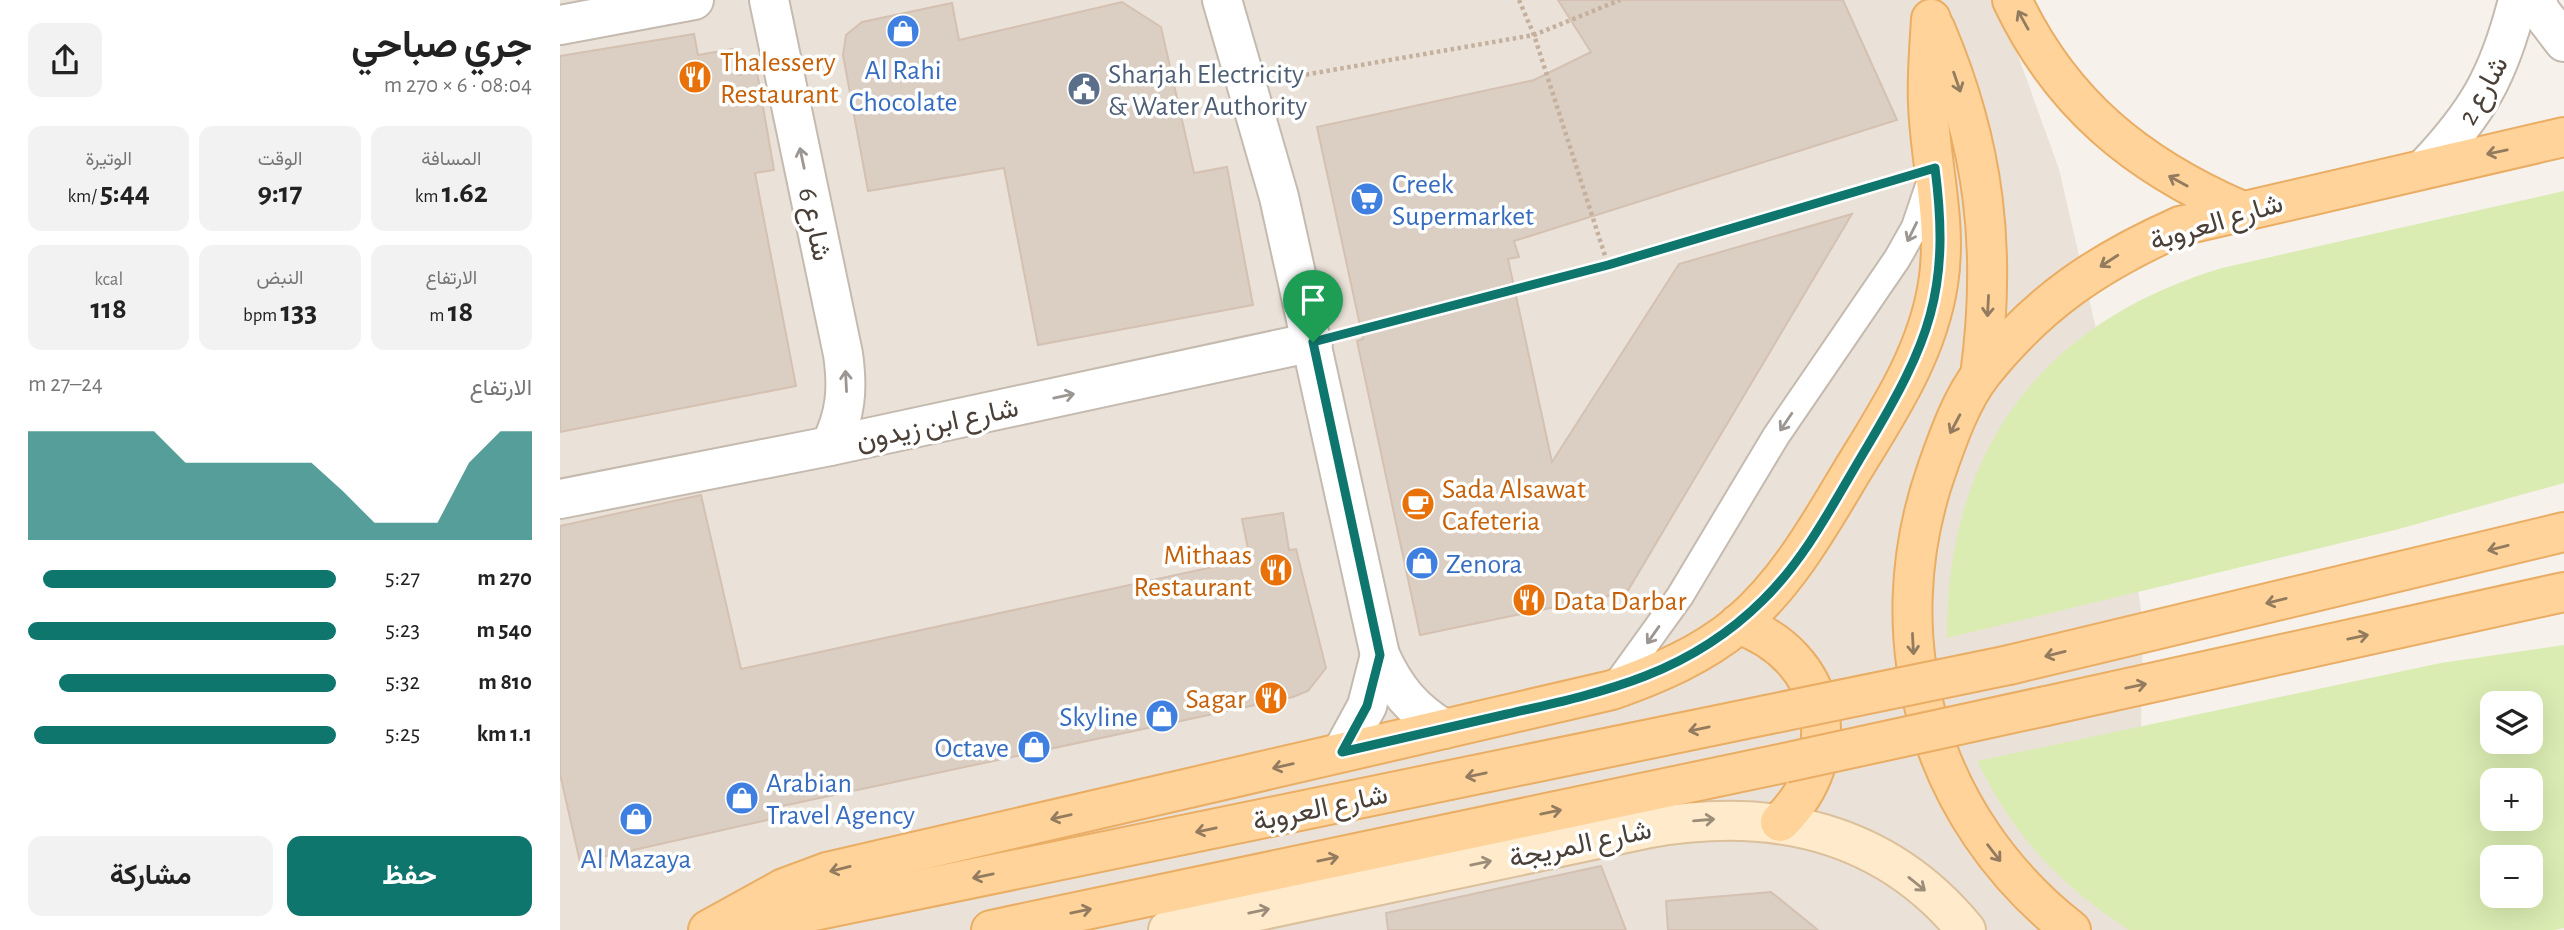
<!DOCTYPE html>
<html lang="ar">
<head>
<meta charset="utf-8">
<style>
  :root { --surface:#fff; --page:#f2f2f2; --text:#222; --muted:#767676; --accent:#0f766e }
  body { margin:0; font-family:"Alegreya Sans",Vazirmatn,sans-serif; background:var(--page); color:var(--text); direction:rtl; height:100vh; display:flex; flex-direction:column; font-size:26px; white-space:nowrap }
  * { box-sizing:border-box; margin:0 }
  p { font-size:23px; color:var(--muted) }
  .icon { flex:none; width:38px; height:38px; fill:none; stroke:currentColor; stroke-width:2; stroke-linecap:round; stroke-linejoin:round }
  .map { position:relative; flex:1; overflow:hidden; direction:ltr }
  .details { display:flex; flex-direction:column; background:var(--surface); width:560px }
  .details>* { flex:none }
  .tools { position:absolute; left:1920px; top:691px; display:grid; gap:14px }
  .tools a { display:grid; place-items:center; width:63px; height:63px; border-radius:14px; background:var(--surface); box-shadow:0 7px 28px #0002; font-size:35px }
  .pin { position:absolute; display:grid; place-items:center; width:60px; height:60px; color:#fff; margin:-72px -30px; border-radius:50% 50% 50% 0; rotate:-45deg; box-shadow:0 0 7px #0007 }
  .pin .icon { rotate:45deg }
  .round { display:grid; place-items:center; flex:none; width:74px; height:74px; border-radius:14px; background:var(--page) }
  .headline { display:flex; align-items:center; justify-content:space-between; height:119px; padding:0 28px }
  h1 { font-size:38px; font-weight:700; line-height:52px }
  .metrics { display:grid; grid-template-columns:repeat(3,1fr); gap:10px; height:119px; padding:7px 28px }
  .metrics div { display:grid; align-content:center; border-radius:14px; background:var(--page); text-align:center }
  .metrics b { font-size:30px; font-weight:700 }
  .metrics small { font-size:19px; font-weight:400 }
  .metrics p { font-size:19px }
  .chart { height:196px; padding:14px 28px }
  .chart p { display:flex; justify-content:space-between }
  .chart svg { width:100%; height:126px; margin-top:7px; fill:var(--accent); opacity:.7 }
  .cta { display:flex; gap:14px; margin-top:auto; padding:14px 28px }
  .cta a { flex:1; height:80px; border-radius:14px; background:var(--accent); color:#fff; font-size:28px; font-weight:700; line-height:80px; text-align:center }
  .cta a+a { background:var(--page); color:var(--text) }
  ul { padding:0 28px; list-style:none; font-size:23px }
  li { display:grid; grid-template-columns:112px 84px 1fr; align-items:center; height:52px }
  li i { height:18px; border-radius:9px; background:var(--accent) }
  main { display:flex; flex:1; min-height:0 }
  .map>svg:first-child { display:block }
</style>
</head>
<body>
<main>
<div class="map">
<svg width="2004" height="930" viewBox="0 0 2004 930">
  <rect width="100%" height="100%" fill="#f6f1eb"/>
  <path fill="#eae2d8" d="M0 0H1438L1499 169 1552 398 1583 625 1577 930H0Z"/>
  <g fill="#daecb2" fill-rule="evenodd">
    <path d="M2004 191V483L1835 530 1387 638C1386 450 1482 322 1662 268Z"/>
    <path d="M2004 645V928L1994 930H1569C1498 884 1455 837 1417 761L1881 663ZM1932 704H1970V742H1932ZM1932 780H1970V819H1932ZM1932 858H1970V896H1932Z"/>
  </g>
  <g fill="#dbcec2" stroke="#d4c1b2" stroke-width="2">
    <path d="M998 0H1283L1337 120 954 241 959 257 948 259 992 462 1119 264 1292 214 1067 592 860 635 797 341 803 339 757 127 974 80 1031 52Z"/>
    <path d="M562 2 601 27 634 173 667 167 693 305 478 345 444 168 308 191 283 55 286 35 302 22 392 3 399 40Z"/>
    <path d="M134 34 138 55 173 49 178 75 197 72 214 170 195 173 236 386 0 432V56Z"/>
    <path d="M141 495 181 669 690 559 682 519 723 513 729 550 736 549 766 668 748 691 733 697 213 808 216 818 20 862 0 774V526Z"/>
    <path d="M1041 866 1066 930H828L826 913Z"/>
    <path d="M1211 892 1258 930H1108L1106 901Z"/>
  </g>
  <g fill="none" stroke-linecap="round" stroke-linejoin="round">
    <defs>
      <path id="lane" d="M1053 689 1120 596 1216 436 1337 259 1355 227 1371 180"/>
      <g id="street">
        <path d="M209 0 283 354C288 389 286 415 270 446"/>
        <path d="M662 0 719 197 820 655C835 689 853 710 884 729"/>
        <path d="M1976 0 1981 12 2004 42"/>
        <path d="M0 25 134 0"/>
        <path d="M1865 168C1918 112 1939 75 1958 0"/>
        <path d="M0 499 270 446 753 342"/>
        <path d="M782 752 807 706 820 655"/>
      </g>
      <path id="secondary" d="M608 930 1090 828C1211 807 1324 830 1406 930"/>
      <g id="primary">
        <path d="M1452 0C1501 104 1577 165 1680 210"/>
        <path d="M1375 28C1425 145 1437 250 1420 376"/>
        <path d="M1178 624C1270 657 1288 755 1220 822"/>
        <path d="M1449 665 2004 532"/>
        <path d="M1486 706 2004 592"/>
        <path d="M176 927 1206 715"/>
        <path d="M148 930 224 888 267 872 1052 690C1097 674 1142 655 1179 624 1228 582 1259 526 1292 471 1328 412 1367 354 1378 284 1387 228 1373 175 1369 120 1366 87 1369 52 1371 19"/>
        <path d="M431 930 1224 763"/>
        <path d="M1511 930C1369 819 1317 639 1377 469 1388 438 1401 400 1422 373 1479 302 1537 263 1620 226L2004 137"/>
      </g>
    </defs>
    <use href="#lane" stroke="#c5baaf" stroke-width="30"/>
    <use href="#street" stroke="#c5baaf" stroke-width="42"/>
    <use href="#secondary" stroke="#dbc09b" stroke-width="42"/>
    <use href="#primary" stroke="#eaad64" stroke-width="42"/>
    <g stroke="#c5b09d" stroke-width="4.5" stroke-dasharray="3.5 3.5" stroke-linecap="butt">
      <path d="M959 0 974 35 1048 265"/>
      <path d="M732 77 974 35 1060 0"/>
      <path d="M794 331 1048 265 1328 182"/>
    </g>
    <use href="#lane" stroke="#fff" stroke-width="26"/>
    <use href="#street" stroke="#fff" stroke-width="38"/>
    <use href="#secondary" stroke="#ffebcb" stroke-width="38"/>
    <use href="#primary" stroke="#ffd39a" stroke-width="38"/>
    <defs>
      <g id="primary-bridge">
        <path d="M1206 715 1449 665"/>
        <path d="M1224 763 1486 706"/>
      </g>
    </defs>
    <use href="#primary-bridge" stroke="#eaad64" stroke-width="42" stroke-linecap="butt"/>
    <use href="#primary-bridge" stroke="#ffd39a" stroke-width="38"/>
  </g>
  <defs><path id="oneway-shaft" d="M-6 0H5M1.5-3L5.5 0L1.5 3" fill="none" stroke-width="1.6" stroke-linecap="round" stroke-linejoin="round" transform="scale(1.75)"/></defs>
  <g stroke="#937b5f">
    <use href="#oneway-shaft" transform="translate(1463 20) rotate(-119)"/>
    <use href="#oneway-shaft" transform="translate(1397 82) rotate(71)"/>
    <use href="#oneway-shaft" transform="translate(1937 152) rotate(168)"/>
    <use href="#oneway-shaft" transform="translate(1618 181) rotate(-151)"/>
    <use href="#oneway-shaft" transform="translate(1549 261) rotate(147)"/>
    <use href="#oneway-shaft" transform="translate(1428 306) rotate(93)"/>
    <use href="#oneway-shaft" transform="translate(1395 424) rotate(118)"/>
    <use href="#oneway-shaft" transform="translate(1938 548) rotate(166)"/>
    <use href="#oneway-shaft" transform="translate(1716 601) rotate(166)"/>
    <use href="#oneway-shaft" transform="translate(1798 637) rotate(-12)"/>
    <use href="#oneway-shaft" transform="translate(1353 644) rotate(87)"/>
    <use href="#oneway-shaft" transform="translate(1495 654) rotate(166)"/>
    <use href="#oneway-shaft" transform="translate(1576 686) rotate(-12)"/>
    <use href="#oneway-shaft" transform="translate(1139 729) rotate(168)"/>
    <use href="#oneway-shaft" transform="translate(723 766) rotate(167)"/>
    <use href="#oneway-shaft" transform="translate(916 775) rotate(168)"/>
    <use href="#oneway-shaft" transform="translate(991 812) rotate(-12)"/>
    <use href="#oneway-shaft" transform="translate(501 817) rotate(167)"/>
    <use href="#oneway-shaft" transform="translate(646 830) rotate(168)"/>
    <use href="#oneway-shaft" transform="translate(1434 853) rotate(52)"/>
    <use href="#oneway-shaft" transform="translate(768 859) rotate(-12)"/>
    <use href="#oneway-shaft" transform="translate(280 869) rotate(166)"/>
    <use href="#oneway-shaft" transform="translate(423 876) rotate(168)"/>
    <use href="#oneway-shaft" transform="translate(521 911) rotate(-12)"/>
  </g>
  <g stroke="#9c9692">
    <use href="#oneway-shaft" transform="translate(242 158) rotate(-102)"/>
    <use href="#oneway-shaft" transform="translate(1352 232) rotate(116)"/>
    <use href="#oneway-shaft" transform="translate(286 381) rotate(-93)"/>
    <use href="#oneway-shaft" transform="translate(504 396) rotate(-12)"/>
    <use href="#oneway-shaft" transform="translate(1226 422) rotate(124)"/>
    <use href="#oneway-shaft" transform="translate(1093 635) rotate(125)"/>
  </g>
  <g stroke="#9c8d7a">
    <use href="#oneway-shaft" transform="translate(1144 820) rotate(-5)"/>
    <use href="#oneway-shaft" transform="translate(921 863) rotate(-12)"/>
    <use href="#oneway-shaft" transform="translate(1357 884) rotate(39)"/>
    <use href="#oneway-shaft" transform="translate(699 911) rotate(-12)"/>
  </g>
  <g fill="none" stroke-linecap="round" stroke-linejoin="round">
    <defs>
      <path id="route" d="M1375 168C1391 291 1369 343 1307 447 1275 500 1247 557 1203 600 1129 674 1045 692 947 714 892 727 837 739 782 752L807 706 820 655 753 342 1048 265Z"/>
    </defs>
    <use href="#route" stroke="#fff" stroke-width="14"/>
    <use href="#route" stroke="#0f766e" stroke-width="9"/>
  </g>
  <defs>
    <symbol id="shop-disc" viewBox="-11 -11 22 22"><circle r="9.5" fill="#3f7fe0" stroke="#fff"/><path d="M-5-2.5h2.3a2.7 3.5 0 0 1 5.4 0H5L5.5 6h-11ZM-1.5-2.5h3a1.5 2.3 0 0 0-3 0Z" fill="#fff"/></symbol>
    <symbol id="restaurant-disc" viewBox="-11 -11 22 22"><circle r="9.5" fill="#e8710a" stroke="#fff"/><path d="M-5-6h1v4h1v-4h1v4h1v-4h1v5L-1.5 .5V6h-2V.5L-5-1ZM5-6V6H3V1.5H1.5Q1.5-4 5-6Z" fill="#fff"/></symbol>
    <symbol id="civic-disc" viewBox="-11 -11 22 22"><circle r="9.5" fill="#5c6f8a" stroke="#fff"/><path d="M-.6-6.5H3V-4.5H.6V-3L4-1V1h2V6H-6V1h2V-1L-.6-3ZM-1.2 2.5V6h2.4V2.5Z" fill="#fff"/></symbol>
    <symbol id="supermarket-disc" viewBox="-11 -11 22 22"><circle r="9.5" fill="#3f7fe0" stroke="#fff"/><path d="M-6-5.5h2.5l.6 2H6L4.5 2H-2.5L-4.4-4H-6ZM-1.5 3.2a1.3 1.3 0 1 0 .1 0ZM3 3.2a1.3 1.3 0 1 0 .1 0Z" fill="#fff"/></symbol>
    <symbol id="cafe-disc" viewBox="-11 -11 22 22"><circle r="9.5" fill="#e8710a" stroke="#fff"/><path d="M-5.5-4.5H6V0H3Q3 3.5 0 3.5H-2.5Q-5.5 3.5-5.5 0ZM3-3.2v2h1.7v-2ZM-6 4.5H4V6H-6Z" fill="#fff"/></symbol>
  </defs>
  <g fill-rule="evenodd">
    <use href="#shop-disc" x="324" y="12" width="38" height="38"/>
    <use href="#restaurant-disc" x="116" y="58" width="38" height="38"/>
    <use href="#civic-disc" x="505" y="70" width="38" height="38"/>
    <use href="#supermarket-disc" x="788" y="180" width="38" height="38"/>
    <use href="#cafe-disc" x="839" y="485" width="38" height="38"/>
    <use href="#shop-disc" x="843" y="544" width="38" height="38"/>
    <use href="#restaurant-disc" x="697" y="551" width="38" height="38"/>
    <use href="#restaurant-disc" x="950" y="581" width="38" height="38"/>
    <use href="#restaurant-disc" x="692" y="679" width="38" height="38"/>
    <use href="#shop-disc" x="583" y="697" width="38" height="38"/>
    <use href="#shop-disc" x="455" y="728" width="38" height="38"/>
    <use href="#shop-disc" x="163" y="779" width="38" height="38"/>
    <use href="#shop-disc" x="57" y="800" width="38" height="38"/>
  </g>
  <g text-anchor="middle" stroke-width="7" stroke-linejoin="round" paint-order="stroke">
    <g font-size="28" fill="#c56008" stroke="#fff" text-anchor="start">
      <text x="160" y="71">Thalessery<tspan x="160" dy="32">Restaurant</tspan></text>
      <text x="882" y="498">Sada Alsawat<tspan x="882" dy="32">Cafeteria</tspan></text>
      <text x="692" y="564" text-anchor="end">Mithaas<tspan x="692" dy="32">Restaurant</tspan></text>
      <text x="993" y="610">Data Darbar</text>
      <text x="686" y="708" text-anchor="end">Sagar</text>
    </g>
    <g font-size="28" fill="#366cbe" stroke="#fff" text-anchor="start">
      <text x="343" y="79" text-anchor="middle">Al Rahi<tspan x="343" dy="32">Chocolate</tspan></text>
      <text x="832" y="193">Creek<tspan x="832" dy="32">Supermarket</tspan></text>
      <text x="886" y="573">Zenora</text>
      <text x="578" y="726" text-anchor="end">Skyline</text>
      <text x="449" y="757" text-anchor="end">Octave</text>
      <text x="206" y="792">Arabian<tspan x="206" dy="32">Travel Agency</tspan></text>
      <text x="76" y="868" text-anchor="middle">Al Mazaya</text>
    </g>
    <g font-size="28" fill="#4e5e75" stroke="#fff" text-anchor="start">
      <text x="548" y="83">Sharjah Electricity<tspan x="548" dy="32">&amp; Water Authority</tspan></text>
    </g>
    <g font-size="28" fill="#4b4038" stroke="#fff">
      <text transform="translate(1922 90) rotate(-61)" y="10">شارع 2</text>
      <text transform="translate(1656 221) rotate(-17)" y="10">شارع العروبة</text>
      <text transform="translate(256 224) rotate(78)" y="10">شارع 6</text>
      <text transform="translate(377 423) rotate(-12)" y="10">شارع ابن زيدون</text>
      <text transform="translate(760 807) rotate(-12)" y="10">شارع العروبة</text>
      <text transform="translate(1020 843) rotate(-12)" y="10">شارع المريجة</text>
    </g>
  </g>
</svg>
<div class="tools">
<a><svg class="icon" aria-label="layers" viewBox="0 0 24 24"><path d="M12 4l9 5-9 5-9-5zM3 14l9 5 9-5"/></svg></a>
<a>+</a>
<a>−</a>
</div>
<div class="pin" style="left:753px;top:342px;background:#1e9e55"><svg class="icon" aria-label="arrive" viewBox="0 0 24 24"><path d="M6 21V4h12l-3 4 3 4H6"/></svg></div>
</div>
<section class="details">
<div class="headline"><div><h1>جري صباحي</h1><p>08:04 · 6 × 270 m</p></div><a class="round"><svg class="icon" aria-label="share" viewBox="0 0 24 24"><path d="M12 15V3M7 8l5-5 5 5M5 13v7h14v-7"/></svg></a></div>
<div class="metrics">
<div><p>المسافة</p><b>1.62<small> km</small></b></div>
<div><p>الوقت</p><b>9:17</b></div>
<div><p>الوتيرة</p><b>5:44<small> /km</small></b></div>
</div>
<div class="metrics">
<div><p>الارتفاع</p><b>18<small> m</small></b></div>
<div><p>النبض</p><b>133<small> bpm</small></b></div>
<div><p>kcal</p><b>118</b></div>
</div>
<div class="chart"><p><span>الارتفاع</span>24–27 m</p>
<svg viewBox="0 0 160 44" preserveAspectRatio="none"><path d="M0 44V6L10 6L20 6L30 6L40 6L50 17L60 17L70 17L80 17L90 17L100 27L110 38L120 38L130 38L140 17L150 6L160 6V44z"/></svg>
</div>
<ul>
<li><b>270 m</b>5:27<i style="width:95%"></i></li>
<li><b>540 m</b>5:23<i style="width:100%"></i></li>
<li><b>810 m</b>5:32<i style="width:90%"></i></li>
<li><b>1.1 km</b>5:25<i style="width:98%"></i></li>
</ul>
<div class="cta"><a>حفظ</a><a>مشاركة</a></div>
</section>
</main>
</body>
</html>
